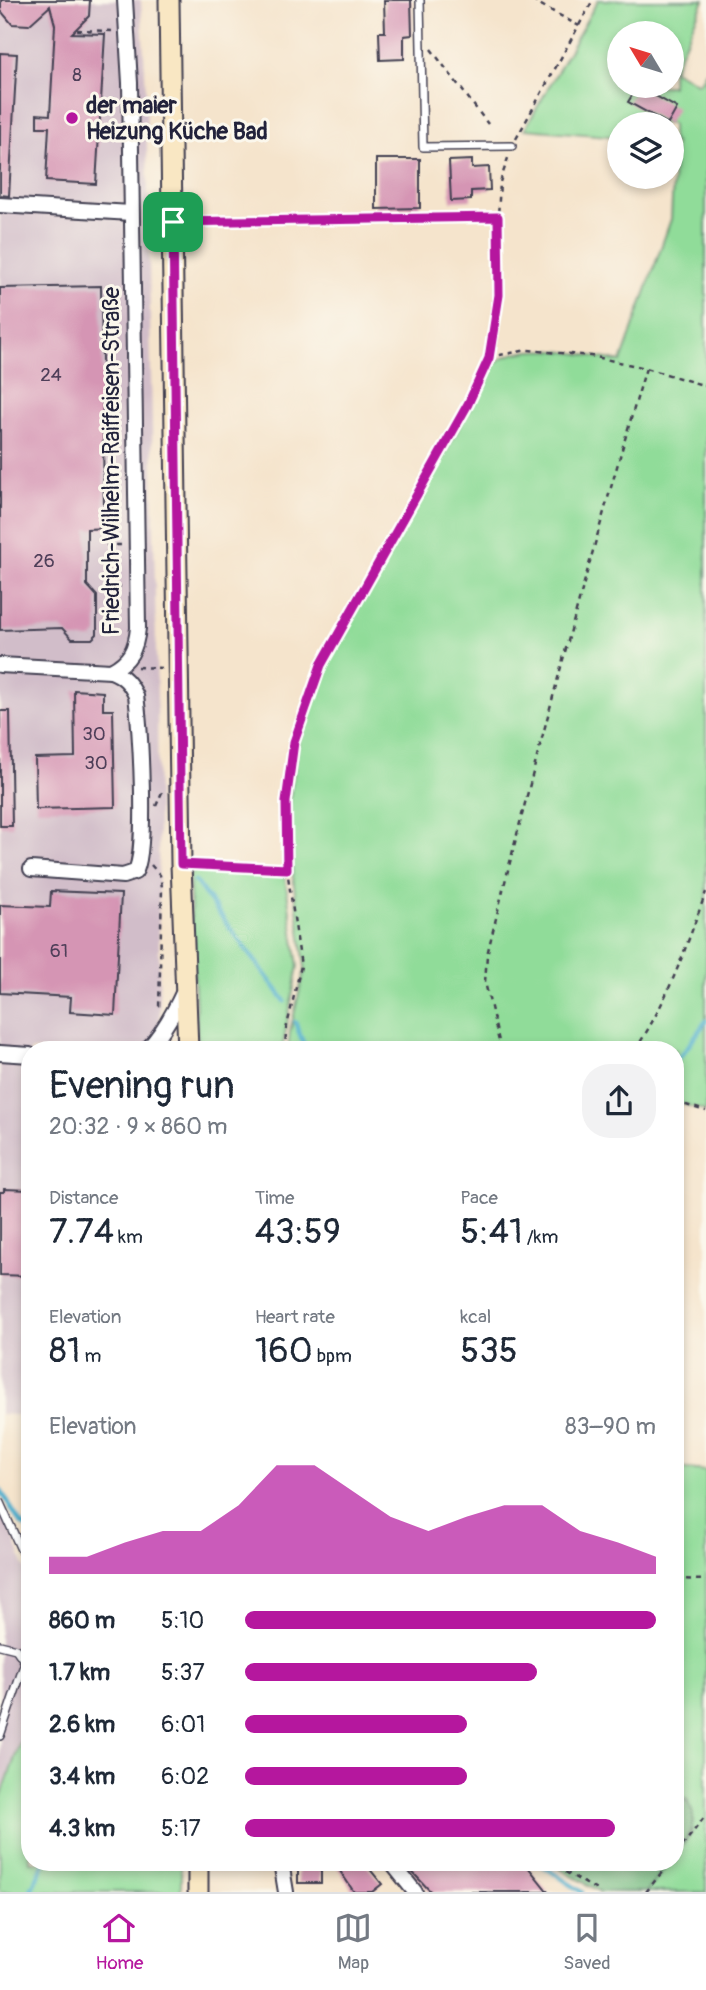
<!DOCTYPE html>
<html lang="en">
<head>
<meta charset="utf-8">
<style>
  :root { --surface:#fff; --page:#f2f2f3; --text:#1f2937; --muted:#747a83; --line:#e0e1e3; --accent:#b5179e }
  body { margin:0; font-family:Pangolin,sans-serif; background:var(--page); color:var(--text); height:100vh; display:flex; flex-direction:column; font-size:26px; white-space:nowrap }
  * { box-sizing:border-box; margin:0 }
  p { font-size:23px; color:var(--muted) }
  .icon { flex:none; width:38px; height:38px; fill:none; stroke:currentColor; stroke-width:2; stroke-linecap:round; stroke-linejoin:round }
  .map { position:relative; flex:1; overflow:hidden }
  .drawer { position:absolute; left:21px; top:1041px; width:663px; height:830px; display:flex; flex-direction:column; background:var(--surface); border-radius:28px; box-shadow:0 4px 10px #0003 }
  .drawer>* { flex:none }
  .needle { width:46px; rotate:308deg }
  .tools { position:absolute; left:607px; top:21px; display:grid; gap:14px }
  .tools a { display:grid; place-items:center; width:77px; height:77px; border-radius:50%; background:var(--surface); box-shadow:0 4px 10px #0003; font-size:35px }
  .pin { position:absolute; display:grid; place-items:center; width:60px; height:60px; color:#fff; margin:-30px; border-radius:14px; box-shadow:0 4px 10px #0006 }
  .round { display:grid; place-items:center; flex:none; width:74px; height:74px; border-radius:28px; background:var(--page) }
  .head { display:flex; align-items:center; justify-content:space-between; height:119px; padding:0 28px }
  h1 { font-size:38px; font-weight:600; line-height:52px }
  .stats { display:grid; grid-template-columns:repeat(3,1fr); gap:10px; height:119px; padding:7px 28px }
  .stats div { display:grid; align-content:center }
  .stats b { font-size:35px; font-weight:600 }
  .stats small { font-size:19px; font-weight:400 }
  .stats p { font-size:19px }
  .chart { height:196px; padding:14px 28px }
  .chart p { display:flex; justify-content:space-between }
  .chart svg { width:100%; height:126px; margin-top:7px; fill:var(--accent); opacity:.7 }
  ul { padding:0 28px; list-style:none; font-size:23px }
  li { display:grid; grid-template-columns:112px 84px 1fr; align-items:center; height:52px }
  li i { height:18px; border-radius:9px; background:var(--accent) }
  .dock { display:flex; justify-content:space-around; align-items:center; height:98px; border-top:2px solid var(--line); background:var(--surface); font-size:19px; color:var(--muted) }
  .dock a { display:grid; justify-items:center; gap:4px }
  .dock .current { color:var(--accent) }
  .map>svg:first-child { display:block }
</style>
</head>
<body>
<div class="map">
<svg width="706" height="1892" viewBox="0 0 706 1892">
  <rect width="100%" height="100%" fill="#fbf7ec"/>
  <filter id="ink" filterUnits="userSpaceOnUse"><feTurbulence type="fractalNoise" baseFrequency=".0143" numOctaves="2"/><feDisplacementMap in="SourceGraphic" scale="14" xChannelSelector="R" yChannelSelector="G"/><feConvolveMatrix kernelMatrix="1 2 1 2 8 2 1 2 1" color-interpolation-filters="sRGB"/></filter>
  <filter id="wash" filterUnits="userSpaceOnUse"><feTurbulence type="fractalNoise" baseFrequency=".00686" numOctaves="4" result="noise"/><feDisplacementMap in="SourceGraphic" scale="28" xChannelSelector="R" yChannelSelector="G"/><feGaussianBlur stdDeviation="1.57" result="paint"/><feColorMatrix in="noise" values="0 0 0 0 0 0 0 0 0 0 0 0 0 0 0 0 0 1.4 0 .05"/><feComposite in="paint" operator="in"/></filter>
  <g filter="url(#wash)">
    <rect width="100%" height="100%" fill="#f5e4cc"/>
    <g fill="#d1bdc9">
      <path d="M0 0H141L146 91 157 701 160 1050H30V1416L0 1414Z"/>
      <path d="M0 1503 30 1582V1715L0 1800Z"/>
    </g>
    <g fill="#90dc99" stroke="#597f6a" stroke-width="2" fill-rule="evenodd">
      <path d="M598 0H704L673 70 699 84 706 71V1111L676 1102V1050H288L290 1031 305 968 292 870 289 802 298 744 324 667 471 406C478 391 484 369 499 360 532 341 586 355 621 362L671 219 675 142H672V124H620L619 137 525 129ZM620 33H672V86H620Z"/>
      <path d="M197 867 278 872 285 877 298 966 282 1050H198L189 876Z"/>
      <path d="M676 1468 706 1471V1892H646L670 1862H676V1854L692 1833 688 1800 676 1792Z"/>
      <path d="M30 1715V1862H181V1892H0V1800Z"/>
    </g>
    <g fill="#74bc81" stroke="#4b6f5e" stroke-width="2">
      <path d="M676 1792C704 1811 693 1832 676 1854Z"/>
      <path d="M548 1862H670L646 1892H600Z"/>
    </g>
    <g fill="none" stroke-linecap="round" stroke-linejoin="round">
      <g stroke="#50b0ce" stroke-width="4.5">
        <path d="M195 881 285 1001"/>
        <path d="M295 1022 306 1050"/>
        <path d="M676 1060 684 1052 706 1021"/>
        <path d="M0 1489 20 1523 30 1530"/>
        <path d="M537 1862 582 1892"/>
        <path d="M30 1892 45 1862"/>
      </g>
    </g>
    <g id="blocks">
      <g fill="#d595b4">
        <path d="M1 0H90L89 16 72 33 105 34 96 184 46 181 49 127H37V114L50 115 55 25 50 6 29 25 12 24 1 11Z"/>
        <path d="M384 0H411L412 35 404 36V59L380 60 379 32H385Z"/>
        <path d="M0 53 17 54 9 196 0 195Z"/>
        <path d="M638 86 677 108 668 124 628 102Z"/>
        <path d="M376 159H420V208L376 209Z"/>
        <path d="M472 160V168L489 167 490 190 471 191V200L451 201 449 161Z"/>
        <path d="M101 286 104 508H112V525H108V528L87 529V585L97 596V634L92 639H72L62 628 0 630V288Z"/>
        <path d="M74 690 103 692V710H113L115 807 36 809 35 758 75 757Z"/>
        <path d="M0 711H10L12 826H0Z"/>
        <path d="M51 891 121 894 115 1015 70 1012 71 997 0 993V905L50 907Z"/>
        <path d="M4 1189 30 1190V1276L0 1275V1192H4Z"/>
        <rect x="298" y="1862" width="23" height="21"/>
        <path d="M334 1862H364L382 1884 372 1892H354Z"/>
        <path d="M403 1862H524L548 1892H431Z"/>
      </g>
    </g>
  </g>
  <g filter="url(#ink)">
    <use href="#blocks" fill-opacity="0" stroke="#423f51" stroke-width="2"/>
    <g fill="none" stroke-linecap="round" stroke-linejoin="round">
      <defs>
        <g id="service">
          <path d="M420 0 423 147 512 146"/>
          <path d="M0 1503 23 1554 30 1582"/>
          <path d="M0 1645 16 1649 25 1662 0 1736"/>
        </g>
        <g id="minor">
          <path d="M0 205 131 213"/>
          <path d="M0 665 111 671"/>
          <path d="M31 869 123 876 135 872C148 853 140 723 136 696 130 683 124 676 111 671 130 661 136 649 138 628L130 83 125 0"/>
          <path d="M148 1049C164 1031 174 1013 184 991"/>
          <path d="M0 1053 30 1055"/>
          <path d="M281 1862 286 1892"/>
          <path d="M391 1862 415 1892"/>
        </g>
        <g id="secondary">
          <path d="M169 0 181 864 188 1050"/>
          <path d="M198 1862V1892"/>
        </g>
      </defs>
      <use href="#service" stroke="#423f51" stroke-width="10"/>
      <use href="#minor" stroke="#423f51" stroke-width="18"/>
      <use href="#secondary" stroke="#423f51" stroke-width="23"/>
      <g stroke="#423f51" stroke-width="2.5" stroke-dasharray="5 5" stroke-linecap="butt">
        <path d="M532 0 579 26"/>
        <path d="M77 30 113 31"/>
        <path d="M431 49 488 124"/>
        <path d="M516 139 593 0"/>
        <path d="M190 221 498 217"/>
        <path d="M489 357 528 350 591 356 646 368 706 386"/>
        <path d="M106 545H123"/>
        <path d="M106 587 124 586"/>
        <path d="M137 667 162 668"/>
        <path d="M156 806 163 790"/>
        <path d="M196 864 287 869"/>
        <path d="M151 865 160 875 162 887 159 1009"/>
        <path d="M285 1050 286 1030 301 966 287 869 286 802 294 742 321 665 468 404 489 357 499 295 498 217 500 182 509 155"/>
        <path d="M501 1050 485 982 487 955C535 758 588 562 646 368"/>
        <path d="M635 1050C668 1001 686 947 706 892"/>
        <path d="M676 1102 706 1111"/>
        <path d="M676 1579 706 1580"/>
        <path d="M676 1854 706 1815"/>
        <path d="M548 1862 600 1892"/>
        <path d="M646 1892 670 1862"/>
      </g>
      <use href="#service" stroke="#fff" stroke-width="7"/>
      <use href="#minor" stroke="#fff" stroke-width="14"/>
      <use href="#secondary" stroke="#f9e7c3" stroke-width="19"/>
    </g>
  </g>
  <g fill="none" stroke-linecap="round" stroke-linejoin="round" filter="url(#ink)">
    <defs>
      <path id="route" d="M498 217 499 295 489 358 468 404 321 665 294 742 286 802 287 869 181 864 173 222Z"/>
    </defs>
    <use href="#route" stroke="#fff" stroke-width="14"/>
    <use href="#route" stroke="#b5179e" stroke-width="9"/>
  </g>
  <circle fill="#b5179e" stroke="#fbf7ec" stroke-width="2.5" cx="72" cy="118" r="7"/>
  <g text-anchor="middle" stroke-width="6" stroke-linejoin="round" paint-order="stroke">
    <g font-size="19" fill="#4f3f59">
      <text x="77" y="81">8</text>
      <text x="51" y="381">24</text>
      <text x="44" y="567">26</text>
      <text x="94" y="740">30</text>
      <text x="96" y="769">30</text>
      <text x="59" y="957">61</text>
    </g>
    <g font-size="23" font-weight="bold" fill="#22223b" stroke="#fbf7ec" text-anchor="start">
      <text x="86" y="113">der maier<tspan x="86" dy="26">Heizung Küche Bad</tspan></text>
    </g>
    <g font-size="23" fill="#22223b" stroke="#fbf7ec">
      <text transform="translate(111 461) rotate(-90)" y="8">Friedrich-Wilhelm-Raiffeisen-Straße</text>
    </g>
  </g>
</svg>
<div class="tools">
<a><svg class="needle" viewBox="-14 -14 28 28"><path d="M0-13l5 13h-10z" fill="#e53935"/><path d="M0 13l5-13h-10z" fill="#747a83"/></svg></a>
<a><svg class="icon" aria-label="layers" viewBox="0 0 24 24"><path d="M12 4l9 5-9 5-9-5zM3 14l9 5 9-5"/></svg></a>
</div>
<div class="pin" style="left:173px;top:222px;background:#1e9e55"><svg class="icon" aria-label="arrive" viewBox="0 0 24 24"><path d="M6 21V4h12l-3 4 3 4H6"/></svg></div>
<section class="drawer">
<div class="head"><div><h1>Evening run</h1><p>20:32 · 9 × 860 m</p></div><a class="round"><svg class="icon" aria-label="share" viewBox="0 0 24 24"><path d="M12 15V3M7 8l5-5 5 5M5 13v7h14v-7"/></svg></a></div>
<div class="stats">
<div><p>Distance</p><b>7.74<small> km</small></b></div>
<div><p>Time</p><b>43:59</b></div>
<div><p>Pace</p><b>5:41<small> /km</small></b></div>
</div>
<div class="stats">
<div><p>Elevation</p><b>81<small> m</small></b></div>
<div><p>Heart rate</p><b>160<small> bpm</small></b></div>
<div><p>kcal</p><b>535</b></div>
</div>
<div class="chart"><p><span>Elevation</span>83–90 m</p>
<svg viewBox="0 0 160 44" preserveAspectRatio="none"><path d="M0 44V38L10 38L20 33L30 29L40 29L50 20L60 6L70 6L80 15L90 24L100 29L110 24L120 20L130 20L140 29L150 33L160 38V44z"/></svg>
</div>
<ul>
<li><b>860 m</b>5:10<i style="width:100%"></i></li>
<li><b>1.7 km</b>5:37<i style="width:71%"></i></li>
<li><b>2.6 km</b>6:01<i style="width:54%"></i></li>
<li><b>3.4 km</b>6:02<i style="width:54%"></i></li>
<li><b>4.3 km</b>5:17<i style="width:90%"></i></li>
</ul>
</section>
</div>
<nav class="dock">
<a class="current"><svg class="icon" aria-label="home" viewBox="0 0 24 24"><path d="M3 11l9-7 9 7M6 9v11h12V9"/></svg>Home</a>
<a><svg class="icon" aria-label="map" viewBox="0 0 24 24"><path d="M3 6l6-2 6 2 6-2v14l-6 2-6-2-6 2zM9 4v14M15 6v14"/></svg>Map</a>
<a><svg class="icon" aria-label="saved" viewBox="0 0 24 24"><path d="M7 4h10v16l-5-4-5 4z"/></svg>Saved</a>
</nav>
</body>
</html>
